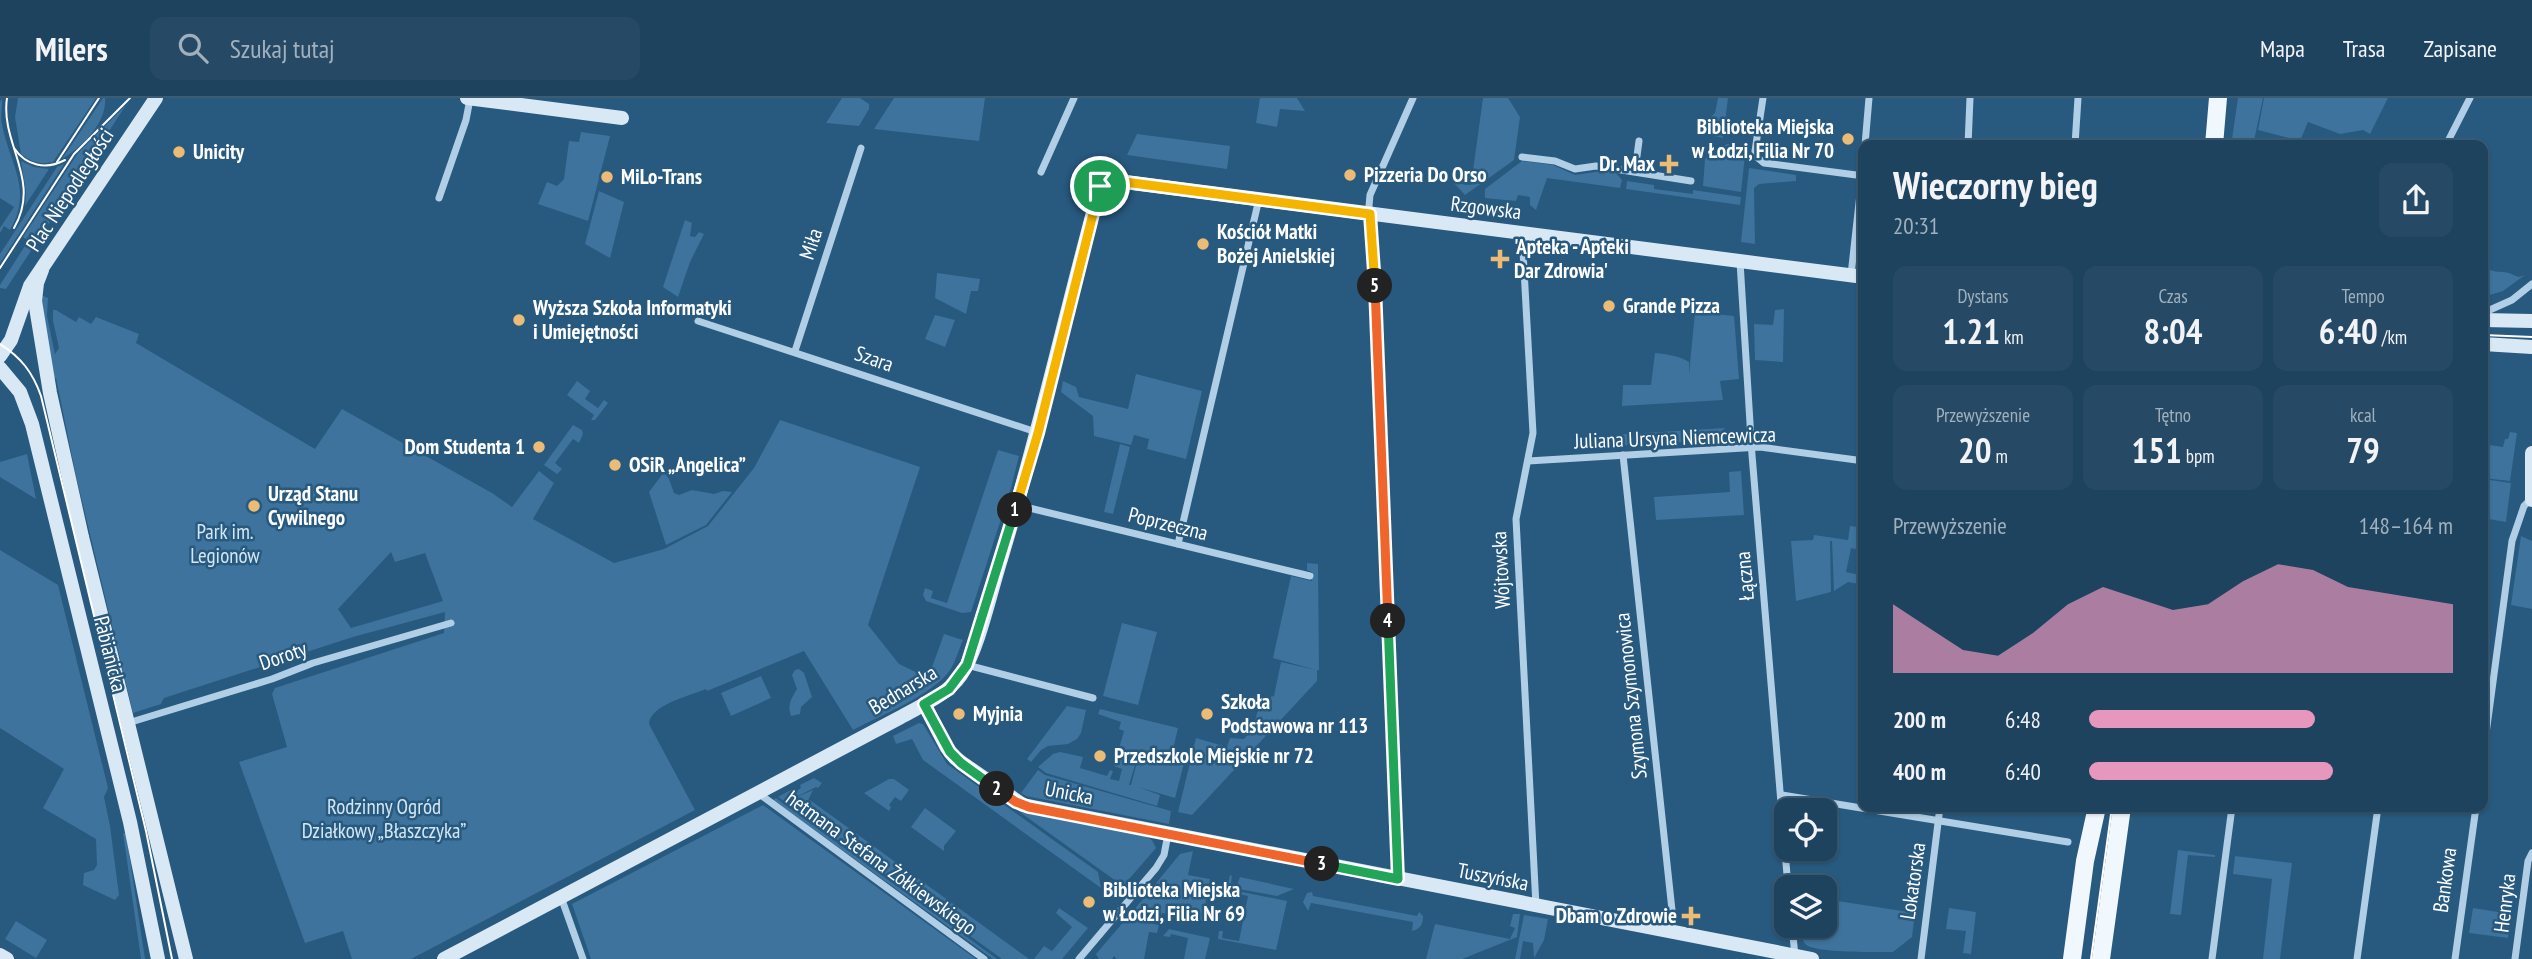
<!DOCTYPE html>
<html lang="pl">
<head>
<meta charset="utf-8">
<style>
  :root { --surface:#1e435f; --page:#264a65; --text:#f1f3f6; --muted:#a1b0bd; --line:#3c5c74; --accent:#e797bd }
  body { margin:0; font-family:"PT Sans Narrow",sans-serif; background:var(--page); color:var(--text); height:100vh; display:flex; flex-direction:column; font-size:26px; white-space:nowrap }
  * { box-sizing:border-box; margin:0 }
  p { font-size:23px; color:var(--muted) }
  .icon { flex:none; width:38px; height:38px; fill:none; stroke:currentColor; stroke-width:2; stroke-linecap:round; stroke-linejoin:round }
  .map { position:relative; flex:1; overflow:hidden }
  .panel { position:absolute; left:1858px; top:42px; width:630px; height:672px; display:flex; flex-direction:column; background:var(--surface); border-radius:14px; box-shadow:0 2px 5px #0004,0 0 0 2px var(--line) }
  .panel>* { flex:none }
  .tools { position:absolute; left:1774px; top:700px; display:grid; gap:14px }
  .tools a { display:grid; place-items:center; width:63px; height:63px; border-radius:14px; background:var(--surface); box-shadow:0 2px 5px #0004,0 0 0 2px var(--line); font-size:35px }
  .pin { position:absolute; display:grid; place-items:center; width:60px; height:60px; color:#fff; margin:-30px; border:4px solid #fff; border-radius:50%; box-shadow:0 2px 7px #0007 }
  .km { position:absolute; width:35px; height:35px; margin:-18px; border-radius:50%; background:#222; color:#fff; font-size:19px; line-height:35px; text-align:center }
  .round { display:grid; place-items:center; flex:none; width:74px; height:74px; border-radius:14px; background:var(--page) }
  .overview { display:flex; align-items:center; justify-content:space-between; height:119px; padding:0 35px }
  h1 { font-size:38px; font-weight:600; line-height:52px }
  .stats { display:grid; grid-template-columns:repeat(3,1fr); gap:10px; height:119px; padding:7px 35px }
  .stats div { display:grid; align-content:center; border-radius:14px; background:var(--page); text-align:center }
  .stats b { font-size:35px; font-weight:600 }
  .stats small { font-size:19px; font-weight:400 }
  .stats p { font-size:19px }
  .chart { height:196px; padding:14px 35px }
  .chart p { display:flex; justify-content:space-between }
  .chart svg { width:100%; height:126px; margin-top:7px; fill:var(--accent); opacity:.7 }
  ul { padding:0 35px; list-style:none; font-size:23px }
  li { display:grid; grid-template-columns:112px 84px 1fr; align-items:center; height:52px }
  li i { height:18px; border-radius:9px; background:var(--accent) }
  header { display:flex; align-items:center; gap:42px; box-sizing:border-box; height:98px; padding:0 35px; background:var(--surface); border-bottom:2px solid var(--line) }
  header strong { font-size:33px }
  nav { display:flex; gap:38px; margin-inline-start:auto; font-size:24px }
  .search { width:490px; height:63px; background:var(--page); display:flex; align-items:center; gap:18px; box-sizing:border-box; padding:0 24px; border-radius:14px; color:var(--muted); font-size:26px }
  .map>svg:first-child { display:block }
</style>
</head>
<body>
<header>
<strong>Milers</strong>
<div class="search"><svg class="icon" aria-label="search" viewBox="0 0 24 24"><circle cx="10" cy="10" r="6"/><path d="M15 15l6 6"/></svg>Szukaj tutaj</div>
<nav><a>Mapa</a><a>Trasa</a><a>Zapisane</a></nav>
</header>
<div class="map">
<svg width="2532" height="861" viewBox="0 0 2532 861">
  <rect width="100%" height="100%" fill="#28597f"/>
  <g fill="#3d739c" fill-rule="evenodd">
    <path d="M2 0C3 6 0 17 2 26 9 65 34 92 10 132L4 128 0 135V130L14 109 0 100V4Z"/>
    <path d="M18 0H96L53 64C41 67 31 64 21 56L15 19Z"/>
    <path d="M103 0H105C107 25 82 49 62 61Z"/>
    <path d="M842 0H860L869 6V11L859 28 826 25Z"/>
    <path d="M894 0H985L979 43 874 31Z"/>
    <path d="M1260 0H1297L1305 13 1280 11 1277 29 1256 25Z"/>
    <path d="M1483 0H1508L1520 19 1514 62 1465 97 1454 85 1471 87Z"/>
    <path d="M1718 0H1728L1723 40 1708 37 1710 20 1715 15Z"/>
    <path d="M2238 0H2263L2254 43 2232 41Z"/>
    <path d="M2264 0H2388L2370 36 2363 32 2340 36 2308 24 2300 43 2258 32Z"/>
    <path d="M126 7 6 191 0 190V187L28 143 23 139 78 55Z"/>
    <path d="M581 34 610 38 588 123 538 106 547 84 557 88 564 81 569 43 579 44Z"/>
    <path d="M1137 36 1230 48 1227 71 1127 57Z"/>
    <path d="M1727 46 1746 48 1741 94 1703 88 1705 61Z"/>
    <path d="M21 63 34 69 49 71 25 108 26 93Z"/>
    <path d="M1522 63 1553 67 1575 77 1602 73 1616 75 1622 82 1620 90 1547 80 1536 112 1530 107V99L1518 97 1516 103 1485 100V91Z"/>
    <path d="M64 66 0 165V156L57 69Z"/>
    <path d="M1749 70 1796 77V83L1759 86 1754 90 1755 146 1741 144Z"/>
    <path d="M1627 83 1654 87V91L1693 96V92L1741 99 1740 107 1626 91Z"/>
    <path d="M599 93 624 104 610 160 585 146Z"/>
    <path d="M685 122 692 125 690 138 695 139 699 134 704 136 690 164 678 199 663 189Z"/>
    <path d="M2484 165C2492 177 2497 172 2509 175 2512 176 2515 178 2519 179L2525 177 2503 193 2483 199Z"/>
    <path d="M937 175 980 181 978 193H971L966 216 935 200Z"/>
    <path d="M41 197 48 200 47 218 55 256 59 250 53 223V212H56L76 224 79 219 91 226 96 219 139 236 136 245 315 351 342 311 492 395 512 409 539 373 554 385 533 421 614 465 664 451 708 428 754 370 780 322 920 369 868 527 899 566 928 580 944 536 963 542C958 553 955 567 947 576 926 600 881 617 853 632L804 553 707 593 706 591C689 598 650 607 649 626L695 712 411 861H352L343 833 305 845 239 664 287 649 272 596 275 590 444 535 445 514 353 539 164 600 161 606 133 615 76 378 56 280 53 282ZM391 454 395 464 425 455 443 503 351 530 338 511Z"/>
    <path d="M1784 211 1783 264 1755 262 1754 226 1773 227 1775 212Z"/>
    <path d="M1695 214 1734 218 1739 281 1720 283 1723 302 1622 308 1623 287H1651L1655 255C1666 256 1680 258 1689 264V276Z"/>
    <path d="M935 217 955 222 945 249 925 241Z"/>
    <path d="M1136 276 1202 293 1186 361 1147 351 1149 341 1134 337 1131 347 1094 338 1093 318 1061 294 1063 283 1076 289 1079 299 1128 311Z"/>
    <path d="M577 283 590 293 585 301 598 310 604 302 608 305 595 322H591L594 317 567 297Z"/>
    <path d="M573 327 582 332 583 336 579 345 573 341 555 365 562 371 557 376 544 367Z"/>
    <path d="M1725 330 1713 342 1580 350 1579 339Z"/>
    <path d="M2510 334 2517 335 2510 383 2483 380V346L2503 349 2505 341H2508Z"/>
    <path d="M1120 346 1130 349 1113 416 1104 414Z"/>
    <path d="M998 352 1019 358 1011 390 971 514 962 515 926 503 923 497 925 490 933 493 931 500 947 505Z"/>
    <path d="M27 356 36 401 0 379V364Z"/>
    <path d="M1741 373 1744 417 1656 422 1654 399 1730 394 1729 374Z"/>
    <path d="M664 374 669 381 674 395 679 397 692 392 714 396 723 393 732 394 706 427 666 447 649 394Z"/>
    <path d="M2483 381 2511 385 2506 424 2483 420Z"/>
    <path d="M1850 428 1858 429 1864 433V453L1851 450 1846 474 1864 478V487L1848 484 1834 493 1832 443H1830L1831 494 1796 503 1791 443 1813 442 1814 437 1848 442Z"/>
    <path d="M2521 438 2532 443V511L2511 507Z"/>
    <path d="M0 452 58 487 108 690 104 699 110 728 119 797 115 802 83 787 84 775 94 772 97 767 96 741 43 710 64 671 0 630Z"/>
    <path d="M1307 465 1318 466 1319 572H1317V583L1192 717 1178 714 1196 640 1227 649 1230 640 1244 641 1253 630 1261 601 1274 598 1281 564 1316 572 1273 560 1291 478 1312 483V474L1307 472Z"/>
    <path d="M1122 525 1157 534 1138 607 1103 598Z"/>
    <path d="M799 571 804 575 812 599 801 609 800 616 791 618C787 607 791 601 797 591L792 577 795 572Z"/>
    <path d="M761 578 771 600 731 618 721 595Z"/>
    <path d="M1067 608 1086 612 1081 635 1077 641 1068 646 1048 648 1041 652 1031 664 1027 661Z"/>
    <path d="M1100 611 1178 630 1171 660 1140 651 1129 687H1131L1140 653 1184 665 1175 700 1138 689 1160 697 1157 708 1046 675 1038 669 1053 656 1060 654 1083 659 1080 670 1107 678 1110 672 1113 673 1110 681 1119 683 1122 671 1114 668 1124 633 1119 631 1121 624 1098 616Z"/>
    <path d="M919 625 923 626 947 666 1098 774 1101 790 923 662 912 641 896 646 893 638Z"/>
    <path d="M1038 672 1045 677 1171 713 1169 726 1026 698 1021 695Z"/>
    <path d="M814 680 822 685 818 690 816 689 794 700 813 692 807 705 810 722 778 699 794 690 796 693 801 690 800 687Z"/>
    <path d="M889 681H894L909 692 901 703 895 699 889 707 891 709 889 713 864 695Z"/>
    <path d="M776 700 997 861H993L773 702Z"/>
    <path d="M810 702 1029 861H1002L811 723 808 704Z"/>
    <path d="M763 707 774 715 976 861H591L572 806Z"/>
    <path d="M925 710 956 733 944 748V753L911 729Z"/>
    <path d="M1022 713 1144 737 1152 742 1156 750 1123 788 1021 715Z"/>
    <path d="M123 735H126L145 861H141Z"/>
    <path d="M2178 752 2215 757V759L2188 757 2181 817 2170 816Z"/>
    <path d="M1193 753 1188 777 1210 781 1202 823 1162 815 1159 824 1129 818 1180 756Z"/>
    <path d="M2235 758 2292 765 2280 861H2263L2272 781 2233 776Z"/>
    <path d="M1230 777 1232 778 1231 785 1237 787 1240 779 1294 791 1277 798 1227 789Z"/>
    <path d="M1227 791 1287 803 1276 852 1218 841 1219 833H1223L1222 840 1239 843 1248 798 1231 794 1230 796 1226 795Z"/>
    <path d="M1312 794 1313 798 1417 818 1419 814 1423 818C1423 827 1420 831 1412 833L1413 824 1311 805 1308 813 1303 804 1307 795Z"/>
    <path d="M2501 800 2513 801 2508 840 2469 835 2473 810 2498 814Z"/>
    <path d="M1825 801 1915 815 1912 839 1893 854C1876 854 1822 855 1808 848 1801 844 1801 835 1801 828H1825Z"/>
    <path d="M1059 810 1088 830 1062 861H1034L1044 848 1052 853 1072 829 1056 815Z"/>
    <path d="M1949 810 1976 814 1971 856 1963 855 1966 833 1946 831Z"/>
    <path d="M1513 816H1520L1517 839 1462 861H1426L1435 826 1510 841 1515 830 1510 828Z"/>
    <path d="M1524 817 1548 821 1544 842 1534 860 1533 845 1523 843 1520 861H1515Z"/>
    <path d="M1126 821 1159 827 1157 835 1149 834 1144 861H1117L1114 858 1112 861H1099L1096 856Z"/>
    <path d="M16 823 47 842 36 860 5 841Z"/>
    <path d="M1169 831 1210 840 1205 861H1184L1188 840 1171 836 1170 839 1163 838Z"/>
  </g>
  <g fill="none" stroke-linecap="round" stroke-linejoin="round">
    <g stroke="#b0cee5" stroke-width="7">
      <path d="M1763 0 1755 53 1758 60 1764 65 1864 78"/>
      <path d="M1865 47 1869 0"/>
      <path d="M1968 47 1970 0"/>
      <path d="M2075 47 2078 0"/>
      <path d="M2446 47 2470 0"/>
      <path d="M1522 59 1555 63 1575 71 1596 68 1691 83"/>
      <path d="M1635 73 1639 43"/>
      <path d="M1041 74 1074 0"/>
      <path d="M439 100 466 22 470 1"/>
      <path d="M1522 135 1533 335 1516 421 1536 808"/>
      <path d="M1740 164 1752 357 1788 789"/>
      <path d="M1851 177 1864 60"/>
      <path d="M2483 215 2512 202 2532 186"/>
      <path d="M698 223 1036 334"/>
      <path d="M795 253 861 50"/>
      <path d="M1623 357 1672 812 1670 833"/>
      <path d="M1528 363 1760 349 1864 363"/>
      <path d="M1017 407 1310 478"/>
      <path d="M1178 446 1259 101"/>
      <path d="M967 567 1093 600"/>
      <path d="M128 625 272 581 313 565 451 525"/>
      <path d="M2483 658 2512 443 2524 408 2532 400"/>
      <path d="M758 695 984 861"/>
      <path d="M1782 697 2068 744"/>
      <path d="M1398 781 1373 127 1369 108 1370 97 1413 0"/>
      <path d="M561 799 583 861"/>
      <path d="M1792 828 1795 858"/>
      <path d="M1079 861 1156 770 1164 757 1168 736"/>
      <path d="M1921 861 1940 709"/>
      <path d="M2212 861 2232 709"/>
      <path d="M2357 861 2378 709"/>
      <path d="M2455 861 2476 709"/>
      <path d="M2515 861 2528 763 2532 755"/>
    </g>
    <g stroke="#d9e8f5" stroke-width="14">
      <path d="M467 0 622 20"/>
      <path d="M42 172 37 185 35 203 50 295 82 439 186 861"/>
      <path d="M2483 222 2532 223"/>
      <path d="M2483 246 2532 249"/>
      <path d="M0 258 11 242 30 188 156 0"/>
      <path d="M0 270 20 294 32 326 130 724 158 861"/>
      <path d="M2532 355V402"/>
      <path d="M924 606 947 650 955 660 1023 707 1812 861"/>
      <path d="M0 857 7 861"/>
      <path d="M444 861 901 619C922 607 947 597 961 577 978 553 991 492 1001 461 1039 336 1067 208 1102 81L1864 179"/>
    </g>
    <g stroke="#f0f7fd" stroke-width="18">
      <path d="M2214 47 2218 0"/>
      <path d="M2072 861 2085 763 2097 709"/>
      <path d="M2101 861 2122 709"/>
    </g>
    <g stroke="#fff" stroke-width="2">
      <path d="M7 0C0 46 42 82 14 130"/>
      <path d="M14 50C26 68 46 72 65 62"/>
      <path d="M57 64 99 0"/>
      <path d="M0 170 74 56 130 0"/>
      <path d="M2483 237 2532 239"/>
      <path d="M0 246C21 259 33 275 41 298L146 733 172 861"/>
      <path d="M2091 861 2112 709"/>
    </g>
  </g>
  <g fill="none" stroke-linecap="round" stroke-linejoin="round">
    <defs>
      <path id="split-1" d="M1015 412 1038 335 1100 88"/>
      <path id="split-2" d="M997 691 961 665 950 654 924 606 949 591 967 567 1015 412"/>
      <path id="split-3" d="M997 691 1016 704 1029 709 1322 766"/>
      <path id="split-4" d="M1322 766 1398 781 1388 523"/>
      <path id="split-5" d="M1375 188 1388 523"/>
      <path id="split-6" d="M1100 88 1102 81 1370 116 1375 188"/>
    </defs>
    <use href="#split-1" stroke="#fff" stroke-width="14"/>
    <use href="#split-2" stroke="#fff" stroke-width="14"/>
    <use href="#split-3" stroke="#fff" stroke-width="14"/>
    <use href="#split-4" stroke="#fff" stroke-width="14"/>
    <use href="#split-5" stroke="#fff" stroke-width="14"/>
    <use href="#split-6" stroke="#fff" stroke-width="14"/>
    <use href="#split-1" stroke="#f5b400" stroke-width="9"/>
    <use href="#split-2" stroke="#22a559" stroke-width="9"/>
    <use href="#split-3" stroke="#f0652b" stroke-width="9"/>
    <use href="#split-4" stroke="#22a559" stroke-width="9"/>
    <use href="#split-5" stroke="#f0652b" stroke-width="9"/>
    <use href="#split-6" stroke="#f5b400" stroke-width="9"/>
  </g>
  <g fill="#ecbc76" stroke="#28597f" stroke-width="2.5">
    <circle cx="1848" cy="41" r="7"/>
    <circle cx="179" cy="54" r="7"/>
    <path d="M1665.5 55.5h7v7h7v7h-7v7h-7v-7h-7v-7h7z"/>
    <circle cx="1350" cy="77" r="7"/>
    <circle cx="607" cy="79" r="7"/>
    <circle cx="1203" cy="146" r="7"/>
    <path d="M1496.5 150.5h7v7h7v7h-7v7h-7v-7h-7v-7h7z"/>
    <circle cx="1609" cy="208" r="7"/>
    <circle cx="519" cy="222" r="7"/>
    <circle cx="539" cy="349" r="7"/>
    <circle cx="615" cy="367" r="7"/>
    <circle cx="254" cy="408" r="7"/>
    <circle cx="959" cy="616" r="7"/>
    <circle cx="1207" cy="616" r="7"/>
    <circle cx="1100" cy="658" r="7"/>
    <circle cx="1089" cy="804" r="7"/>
    <path d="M1687.5 807.5h7v7h7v7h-7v7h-7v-7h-7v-7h7z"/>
  </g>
  <g text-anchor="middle" stroke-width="5" stroke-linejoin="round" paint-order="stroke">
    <g font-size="21" font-weight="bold" fill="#fff" stroke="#28597f" text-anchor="start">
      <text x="1834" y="36" text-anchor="end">Biblioteka Miejska<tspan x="1834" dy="24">w Łodzi, Filia Nr 70</tspan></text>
      <text x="193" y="61">Unicity</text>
      <text x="1655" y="73" text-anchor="end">Dr. Max</text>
      <text x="1364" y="84">Pizzeria Do Orso</text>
      <text x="621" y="86">MiLo-Trans</text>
      <text x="1217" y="141">Kościół Matki<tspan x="1217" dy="24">Bożej Anielskiej</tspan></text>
      <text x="1514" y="156">'Apteka - Apteki<tspan x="1514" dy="24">Dar Zdrowia'</tspan></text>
      <text x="1623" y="215">Grande Pizza</text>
      <text x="533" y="217">Wyższa Szkoła Informatyki<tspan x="533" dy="24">i Umiejętności</tspan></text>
      <text x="525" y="356" text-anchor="end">Dom Studenta 1</text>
      <text x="629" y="374">OSiR „Angelica”</text>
      <text x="268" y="403">Urząd Stanu<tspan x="268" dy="24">Cywilnego</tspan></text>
      <text x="1221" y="611">Szkoła<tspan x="1221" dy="24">Podstawowa nr 113</tspan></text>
      <text x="973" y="623">Myjnia</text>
      <text x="1114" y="665">Przedszkole Miejskie nr 72</text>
      <text x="1103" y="799">Biblioteka Miejska<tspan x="1103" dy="24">w Łodzi, Filia Nr 69</tspan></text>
      <text x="1677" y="825" text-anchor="end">Dbam o Zdrowie</text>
    </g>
    <g font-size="21" fill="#fff" stroke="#28597f">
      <text transform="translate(70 92) rotate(-57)" y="7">Plac Niepodległości</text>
      <text transform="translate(1486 110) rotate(7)" y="7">Rzgowska</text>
      <text transform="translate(811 146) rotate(-72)" y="7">Miła</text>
      <text transform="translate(874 261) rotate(19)" y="7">Szara</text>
      <text transform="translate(1675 340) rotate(-2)" y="7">Juliana Ursyna Niemcewicza</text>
      <text transform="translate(1168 426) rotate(14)" y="7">Poprzeczna</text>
      <text transform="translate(1501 472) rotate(-93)" y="7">Wójtowska</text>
      <text transform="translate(1745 478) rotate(-95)" y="7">Łączna</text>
      <text transform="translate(110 556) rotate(76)" y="7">Pabianicka</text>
      <text transform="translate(283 558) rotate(-19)" y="7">Doroty</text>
      <text transform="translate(903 592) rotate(-31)" y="7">Bednarska</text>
      <text transform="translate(1631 598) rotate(-96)" y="7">Szymona Szymonowica</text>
      <text transform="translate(1069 695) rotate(11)" y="7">Unicka</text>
      <text transform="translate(881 765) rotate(36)" y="7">hetmana Stefana Żółkiewskiego</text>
      <text transform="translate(1493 779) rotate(11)" y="7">Tuszyńska</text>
      <text transform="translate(2445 782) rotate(-82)" y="7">Bankowa</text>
      <text transform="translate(1913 783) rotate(-82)" y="7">Lokatorska</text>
      <text transform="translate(2505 805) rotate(-83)" y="7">Henryka</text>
    </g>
    <g font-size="21" fill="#d2e6f4" stroke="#28597f">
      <text x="225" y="441">Park im.<tspan x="225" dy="24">Legionów</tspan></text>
      <text x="384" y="716">Rodzinny Ogród<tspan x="384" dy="24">Działkowy „Błaszczyka”</tspan></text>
    </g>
  </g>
</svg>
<div class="tools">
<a><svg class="icon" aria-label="locate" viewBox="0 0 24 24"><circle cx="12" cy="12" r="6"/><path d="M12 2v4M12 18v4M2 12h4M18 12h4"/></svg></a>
<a><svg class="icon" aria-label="layers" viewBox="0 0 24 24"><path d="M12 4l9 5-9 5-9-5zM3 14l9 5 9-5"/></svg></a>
</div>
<div class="pin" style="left:1100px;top:88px;background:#1e9e55"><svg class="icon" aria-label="arrive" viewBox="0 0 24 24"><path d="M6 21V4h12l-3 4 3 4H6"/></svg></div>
<b class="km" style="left:1015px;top:412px">1</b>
<b class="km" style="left:997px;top:691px">2</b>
<b class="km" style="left:1322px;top:766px">3</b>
<b class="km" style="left:1388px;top:523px">4</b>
<b class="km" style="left:1375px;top:188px">5</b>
<section class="panel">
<div class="overview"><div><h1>Wieczorny bieg</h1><p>20:31</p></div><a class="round"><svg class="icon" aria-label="share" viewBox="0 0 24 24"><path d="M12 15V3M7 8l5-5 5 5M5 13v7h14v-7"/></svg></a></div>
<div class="stats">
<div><p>Dystans</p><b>1.21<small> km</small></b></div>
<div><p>Czas</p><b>8:04</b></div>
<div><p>Tempo</p><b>6:40<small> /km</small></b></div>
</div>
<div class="stats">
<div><p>Przewyższenie</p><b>20<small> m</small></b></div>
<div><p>Tętno</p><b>151<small> bpm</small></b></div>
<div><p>kcal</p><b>79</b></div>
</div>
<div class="chart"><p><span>Przewyższenie</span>148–164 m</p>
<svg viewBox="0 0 160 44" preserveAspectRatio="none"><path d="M0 44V20L10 28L20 36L30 38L40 30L50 20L60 14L70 18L80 22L90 20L100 12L110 6L120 8L130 14L140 16L150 18L160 20V44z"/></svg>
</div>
<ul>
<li><b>200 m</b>6:48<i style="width:62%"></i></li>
<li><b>400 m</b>6:40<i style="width:67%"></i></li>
</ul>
</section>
</div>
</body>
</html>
